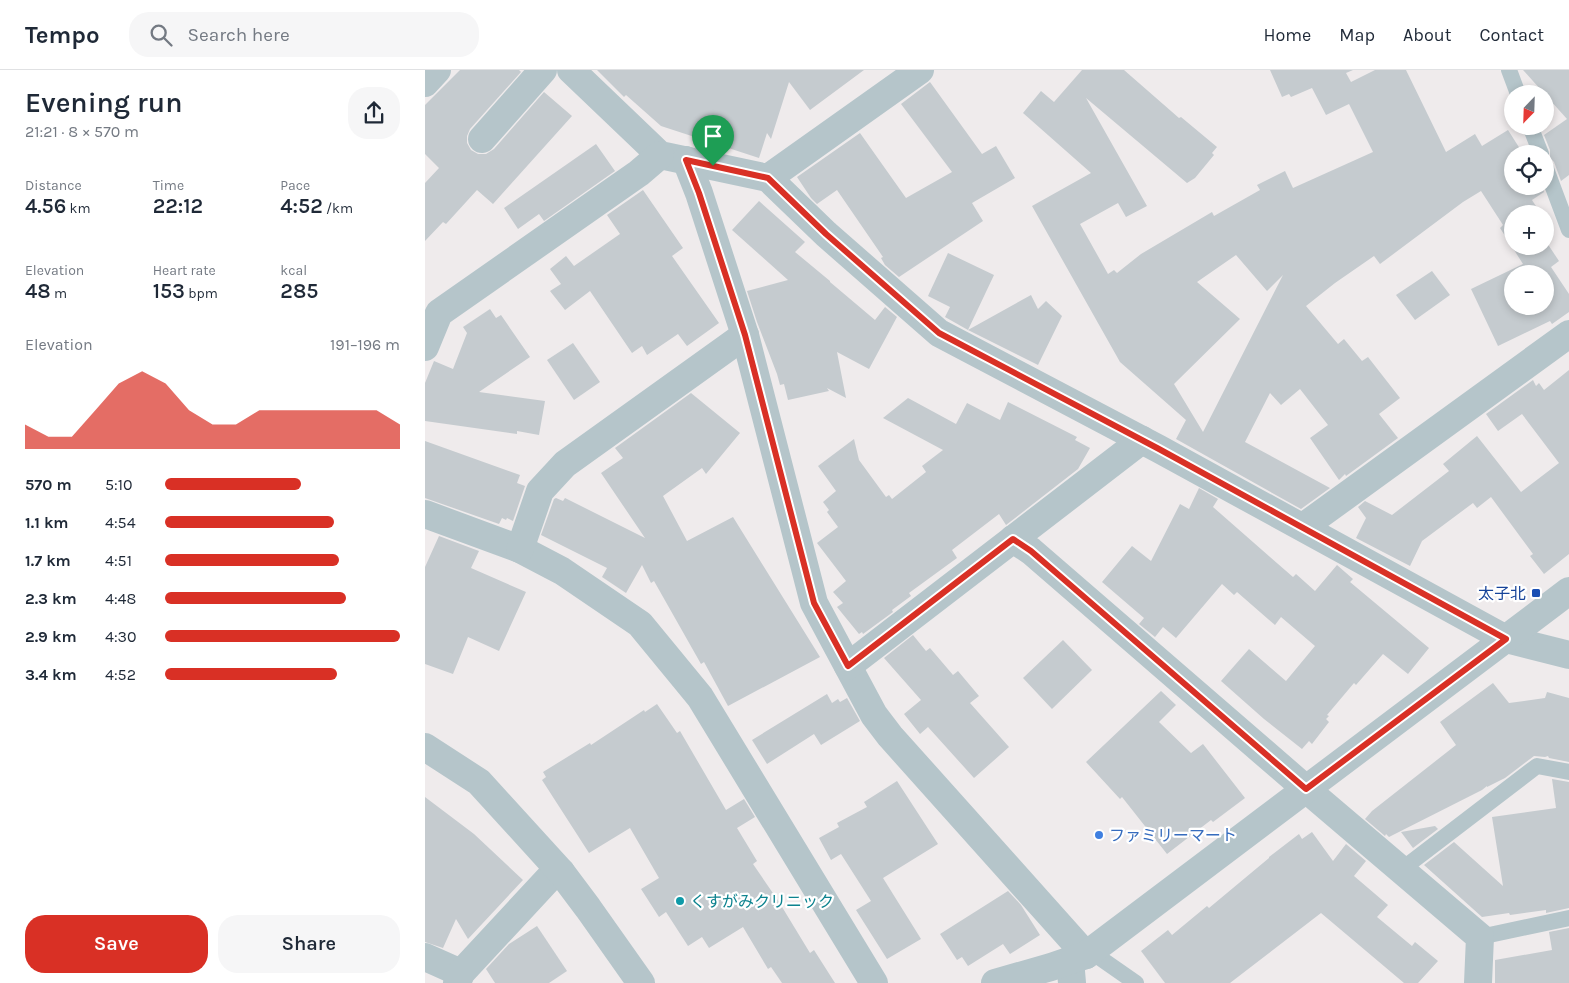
<!DOCTYPE html>
<html lang="en">
<head>
<meta charset="utf-8">
<style>
  :root { --surface:#fff; --page:#f6f6f7; --text:#1f2937; --muted:#747a83; --line:#e0e1e3; --accent:#d93025 }
  body { margin:0; font-family:Karla,"Noto Sans JP",sans-serif; background:var(--page); color:var(--text); height:100vh; display:flex; flex-direction:column; font-size:19px; white-space:nowrap }
  * { box-sizing:border-box; margin:0 }
  p { font-size:16px; color:var(--muted) }
  .icon { flex:none; width:28px; height:28px; fill:none; stroke:currentColor; stroke-width:2; stroke-linecap:round; stroke-linejoin:round }
  .map { position:relative; flex:1; overflow:hidden }
  .sheet { display:flex; flex-direction:column; background:var(--surface); width:425px }
  .sheet>* { flex:none }
  .needle { width:32px; rotate:203deg }
  .buttons { position:absolute; left:1079px; top:15px; display:grid; gap:10px }
  .buttons a { display:grid; place-items:center; width:50px; height:50px; border-radius:50%; background:var(--surface); box-shadow:0 2px 8px #0003; font-size:25px }
  .pin { position:absolute; display:grid; place-items:center; width:42px; height:42px; color:#fff; margin:-51px -21px; border-radius:50% 50% 50% 0; rotate:-45deg; box-shadow:0 0 5px #0007 }
  .pin .icon { rotate:45deg }
  .round { display:grid; place-items:center; flex:none; width:52px; height:52px; border-radius:20px; background:var(--page) }
  .overview { display:flex; align-items:center; justify-content:space-between; height:85px; padding:0 25px }
  h1 { font-size:28px; font-weight:600; line-height:38px }
  .figures { display:grid; grid-template-columns:repeat(3,1fr); gap:8px; height:85px; padding:5px 25px }
  .figures div { display:grid; align-content:center }
  .figures b { font-size:21px; font-weight:600 }
  .figures small { font-size:14px; font-weight:400 }
  .figures p { font-size:14px }
  .chart { height:140px; padding:10px 25px }
  .chart p { display:flex; justify-content:space-between }
  .chart svg { width:100%; height:90px; margin-top:5px; fill:var(--accent); opacity:.7 }
  .cta { display:flex; gap:10px; margin-top:auto; padding:10px 25px }
  .cta a { flex:1; height:58px; border-radius:20px; background:var(--accent); color:#fff; font-size:20px; font-weight:600; line-height:58px; text-align:center }
  .cta a+a { background:var(--page); color:var(--text) }
  ul { padding:0 25px; list-style:none; font-size:16px }
  li { display:grid; grid-template-columns:80px 60px 1fr; align-items:center; height:38px }
  li i { height:12px; border-radius:6px; background:var(--accent) }
  header { display:flex; align-items:center; gap:30px; box-sizing:border-box; height:70px; padding:0 25px; background:var(--surface); border-bottom:1px solid var(--line) }
  header strong { font-size:24px }
  nav { display:flex; gap:28px; margin-inline-start:auto; font-size:18px }
  .search { width:350px; height:45px; background:var(--page); display:flex; align-items:center; gap:12px; box-sizing:border-box; padding:0 18px; border-radius:20px; color:var(--muted); font-size:19px }
  main { display:flex; flex:1; min-height:0 }
  .map>svg:first-child { display:block }
</style>
</head>
<body>
<header>
<strong>Tempo</strong>
<div class="search"><svg class="icon" aria-label="search" viewBox="0 0 24 24"><circle cx="10" cy="10" r="6"/><path d="M15 15l6 6"/></svg>Search here</div>
<nav><a>Home</a><a>Map</a><a>About</a><a>Contact</a></nav>
</header>
<main>
<section class="sheet">
<div class="overview"><div><h1>Evening run</h1><p>21:21 · 8 × 570 m</p></div><a class="round"><svg class="icon" aria-label="share" viewBox="0 0 24 24"><path d="M12 15V3M7 8l5-5 5 5M5 13v7h14v-7"/></svg></a></div>
<div class="figures">
<div><p>Distance</p><b>4.56<small> km</small></b></div>
<div><p>Time</p><b>22:12</b></div>
<div><p>Pace</p><b>4:52<small> /km</small></b></div>
</div>
<div class="figures">
<div><p>Elevation</p><b>48<small> m</small></b></div>
<div><p>Heart rate</p><b>153<small> bpm</small></b></div>
<div><p>kcal</p><b>285</b></div>
</div>
<div class="chart"><p><span>Elevation</span>191–196 m</p>
<svg viewBox="0 0 160 44" preserveAspectRatio="none"><path d="M0 44V32L10 38L20 38L30 25L40 12L50 6L60 12L70 25L80 32L90 32L100 25L110 25L120 25L130 25L140 25L150 25L160 32V44z"/></svg>
</div>
<ul>
<li><b>570 m</b>5:10<i style="width:58%"></i></li>
<li><b>1.1 km</b>4:54<i style="width:72%"></i></li>
<li><b>1.7 km</b>4:51<i style="width:74%"></i></li>
<li><b>2.3 km</b>4:48<i style="width:77%"></i></li>
<li><b>2.9 km</b>4:30<i style="width:100%"></i></li>
<li><b>3.4 km</b>4:52<i style="width:73%"></i></li>
</ul>
<div class="cta"><a>Save</a><a>Share</a></div>
</section>
<div class="map">
<svg width="1144" height="913" viewBox="0 0 1144 913">
  <rect width="100%" height="100%" fill="#efebec"/>
  <g fill="#c5cbcf" fill-rule="evenodd">
    <path d="M35 0H94L96 2 45 59 42 66V73L46 80 53 84H61L69 79 119 22 147 46 68 134 52 120 21 154 18 152 0 171V113L14 98 0 84V35Z"/>
    <path d="M172 0H439L385 40 364 12 346 69 342 63 334 88 236 56 201 25 199 27Z"/>
    <path d="M657 0H699L754 48 756 47 792 77 787 83 789 85 770 108 762 113 661 28 722 136 701 147 693 133 655 154 683 204 689 200 692 203 716 184 787 142 789 146 835 120 832 115 860 101 868 118 948 82 924 34 901 45 887 18 866 27 864 24 857 27 845 0H928L921 3 926 12 950 0H981L1021 82 1050 64 1057 76 1083 60 1097 82 1103 78 1105 84H1088V116H1117L1119 122 1107 130 1116 144H1088V176H1120V170L1134 191 1126 197 1144 224V242L1127 254 1125 251 1073 276 1046 219 1098 194 1075 158 1078 155 1056 121 1038 132 955 194 949 186 910 213 881 236 913 274 919 269 937 291 943 287 975 328 954 344 973 368 921 406 920 404 914 410 885 368 903 355 875 319 856 335 845 323 820 372 905 418 876 439 751 369 761 350 695 292 607 136 666 103 598 43 616 21 629 32ZM811 185 842 221 858 205 778 362 749 314 815 249 772 212ZM1088 204H1120V236H1088Z"/>
    <path d="M1098 0H1144V105L1136 111 1129 92 1125 88V80L1119 65 1142 49Z"/>
    <path d="M505 12 557 84 571 76 590 108 547 133 558 151 474 207 460 195 456 188 458 187 412 120 392 134 386 128 372 107 435 63 481 128 527 102 476 34Z"/>
    <path d="M171 74 190 101 119 151 114 144 93 159 79 138Z"/>
    <path d="M218 120 258 178 247 186 294 253 262 276 253 264 222 285 217 276 207 283 165 221 140 240 125 221 136 214 125 199 141 186 149 196 195 164 182 145Z"/>
    <path d="M334 131 380 172 370 182 405 211V212L450 250 460 237 472 247 444 299 412 282 421 328 402 318 404 321 363 330 359 314 355 315 352 304 332 252 322 221 363 210 307 160Z"/>
    <path d="M523 183 569 205 543 260 520 247 525 237 503 226Z"/>
    <path d="M1007 201 1025 225 990 250 971 225Z"/>
    <path d="M606 225 613 239 621 231 637 246 613 295 543 260Z"/>
    <path d="M65 239 71 248 76 245 105 287 54 322 120 331 114 365 92 361V364L0 351V313L9 291 28 299 42 263 38 257Z"/>
    <path d="M148 273 175 312 149 330 122 290Z"/>
    <path d="M1144 300V484L1119 504 1105 486 1108 484 1066 427 1052 438 1048 433 997 471 985 496 931 468 941 448 933 437 940 431 967 445 1024 401 1018 394 1052 366 1096 422 1134 393 1097 344 1073 361 1061 344 1108 310 1111 316 1114 313 1119 320Z"/>
    <path d="M266 323 315 363 281 404 277 398 238 426 262 471 308 447 395 587 303 636 279 592 276 594 229 511 226 513 217 495 201 523 177 507 182 498 116 465 129 429 131 428 138 431 140 428 220 468 176 403 198 388 190 378Z"/>
    <path d="M483 328 531 354 542 333 575 350 583 332 652 367 650 370 665 378 653 399 581 455 574 444 527 480 532 488 484 523 486 526 467 540 468 542 438 564 437 562 434 564 412 537 418 533 408 522 421 511 392 473 413 457 402 442 404 440 398 432 411 421 393 396 429 369 434 390 461 427 464 425 467 429 501 402 497 396 518 380 458 348Z"/>
    <path d="M0 371 95 405 92 413 100 416 88 451 82 448 81 450 77 448 74 454 0 428Z"/>
    <path d="M774 418 793 429 788 437 868 507 871 504 890 521 912 495 928 509 925 512 1004 578 983 604 958 584 931 615 929 613 902 645 904 646 901 649 904 652 887 674 884 671 877 679 839 649 796 611 824 579 861 611 890 576 856 547 850 555 812 522 809 525 797 514 751 568 738 557 730 567 714 554 719 548 677 512 707 476 726 491 755 434 764 439Z"/>
    <path d="M14 466 54 481 46 498 101 522 74 581 43 567 28 604 0 594V497Z"/>
    <path d="M488 565 501 581 505 578 528 605 533 601 554 626 545 633 584 677 549 708 503 657 495 664 479 644 496 630 459 588Z"/>
    <path d="M638 570 667 600 627 639 598 608Z"/>
    <path d="M1068 613 1084 633 1120 628 1122 622 1144 628V692L1124 688 1123 686 1120 687 1109 686 1080 708 1062 717V716L1057 720 964 767 961 764 960 766 940 749 947 741 1031 675 1015 652Z"/>
    <path d="M736 621 751 635 734 652 766 683 778 674 820 728 788 752 786 750 742 784 697 727 695 729 661 692Z"/>
    <path d="M402 624 407 633 413 629 415 632 422 628 435 651 396 675 389 664 342 694 327 670Z"/>
    <path d="M232 634 252 663 255 661 301 740 319 729 330 747 312 758 332 791 328 794 354 832 385 883 389 880 410 913H357L346 897 343 899 318 857 284 878 277 867 263 876 241 842 234 847 216 819 234 808 205 758 164 783 117 710 121 707 118 702 165 673 166 675 219 640 220 642Z"/>
    <path d="M1127 709 1144 712V838L1121 843V840L1085 845 1084 843 1057 847 999 795 1029 772 1078 816 1067 747 1131 738Z"/>
    <path d="M472 711 513 774 458 808 496 869 462 889 431 840 446 831 416 784 406 790 394 768 414 757 412 753 442 737 439 732Z"/>
    <path d="M0 727 49 764 98 810 43 869 31 849 18 878 0 872Z"/>
    <path d="M1010 756 1013 759 988 778 976 762Z"/>
    <path d="M887 762 908 791 921 774 941 791 929 806 963 835 952 847 987 876 990 872 1013 891 993 913H979L896 843 805 913H740L716 881 743 860 747 865 782 836 784 838 844 788V787L874 764 877 769Z"/>
    <path d="M583 821 596 835 615 865 585 884 578 874 543 896 537 887 532 890 515 864Z"/>
    <path d="M112 856 142 901 124 913H70L61 899 84 874Z"/>
    <path d="M1144 858V913H1070V890L1127 880 1124 862Z"/>
  </g>
  <g fill="none" stroke-linecap="round" stroke-linejoin="round">
    <g stroke="#b5c5ca" stroke-width="16">
      <path d="M1084 0 1093 24"/>
      <path d="M1105 56 1116 84"/>
      <path d="M1120 96 1144 160"/>
      <path d="M976 800 1112 696 1144 702"/>
      <path d="M1055 867 1144 848"/>
      <path d="M665 881 711 913"/>
    </g>
    <g stroke="#b5c5ca" stroke-width="28">
      <path d="M146 0 235 85 343 108 401 164 514 263 734 379 1081 569 1144 585"/>
      <path d="M0 13 12 0"/>
      <path d="M57 69 118 0"/>
      <path d="M261 90 274 123 320 265 389 533 449 645 465 666 661 885"/>
      <path d="M343 108 495 0"/>
      <path d="M0 277 14 243 214 103 235 85"/>
      <path d="M0 444 95 479 137 501 215 554 275 627 449 913"/>
      <path d="M878 457 1144 264"/>
      <path d="M588 469 606 481 881 719 1055 867 1053 913"/>
      <path d="M95 479 115 421 140 394 320 265"/>
      <path d="M423 596 717 370"/>
      <path d="M0 887 36 903"/>
      <path d="M645 890 647 913"/>
      <path d="M32 913 36 903 127 805 136 802"/>
    </g>
    <g stroke="#b5c5ca" stroke-width="28">
      <path d="M0 677 54 712 136 802 163 838 216 913"/>
      <path d="M570 913 626 897 661 885 1144 521"/>
    </g>
  </g>
  <g fill="none" stroke-linecap="round" stroke-linejoin="round">
    <defs>
      <path id="route" d="M261 90 343 108 401 164 514 263 734 379 1081 569 881 719 606 481 588 469 423 596 389 533 320 265 274 123Z"/>
    </defs>
    <use href="#route" stroke="#fff" stroke-width="10"/>
    <use href="#route" stroke="#d93025" stroke-width="6"/>
  </g>
  <rect fill="#1a4fb4" stroke="#fff" stroke-width="2" x="1106" y="518" width="10" height="10" rx="2.5"/>
  <circle fill="#3f7fe0" stroke="#fff" stroke-width="2" cx="674" cy="765" r="5"/>
  <circle fill="#0f9aa8" stroke="#fff" stroke-width="2" cx="255" cy="831" r="5"/>
  <g text-anchor="middle" stroke-width="4.5" stroke-linejoin="round" paint-order="stroke">
    <g font-size="16" fill="#164399" stroke="#fff" text-anchor="end">
      <text x="1101" y="529">太子北</text>
    </g>
    <g font-size="16" fill="#366cbe" stroke="#fff" text-anchor="start">
      <text x="684" y="771">ファミリーマート</text>
    </g>
    <g font-size="16" fill="#0d838f" stroke="#fff" text-anchor="start">
      <text x="265" y="837">くすがみクリニック</text>
    </g>
  </g>
</svg>
<div class="buttons">
<a><svg class="needle" viewBox="-14 -14 28 28"><path d="M0-13l5 13h-10z" fill="#e53935"/><path d="M0 13l5-13h-10z" fill="#747a83"/></svg></a>
<a><svg class="icon" aria-label="locate" viewBox="0 0 24 24"><circle cx="12" cy="12" r="6"/><path d="M12 2v4M12 18v4M2 12h4M18 12h4"/></svg></a>
<a>+</a>
<a>−</a>
</div>
<div class="pin" style="left:288px;top:96px;background:#1e9e55"><svg class="icon" aria-label="arrive" viewBox="0 0 24 24"><path d="M6 21V4h12l-3 4 3 4H6"/></svg></div>
</div>
</main>
</body>
</html>
